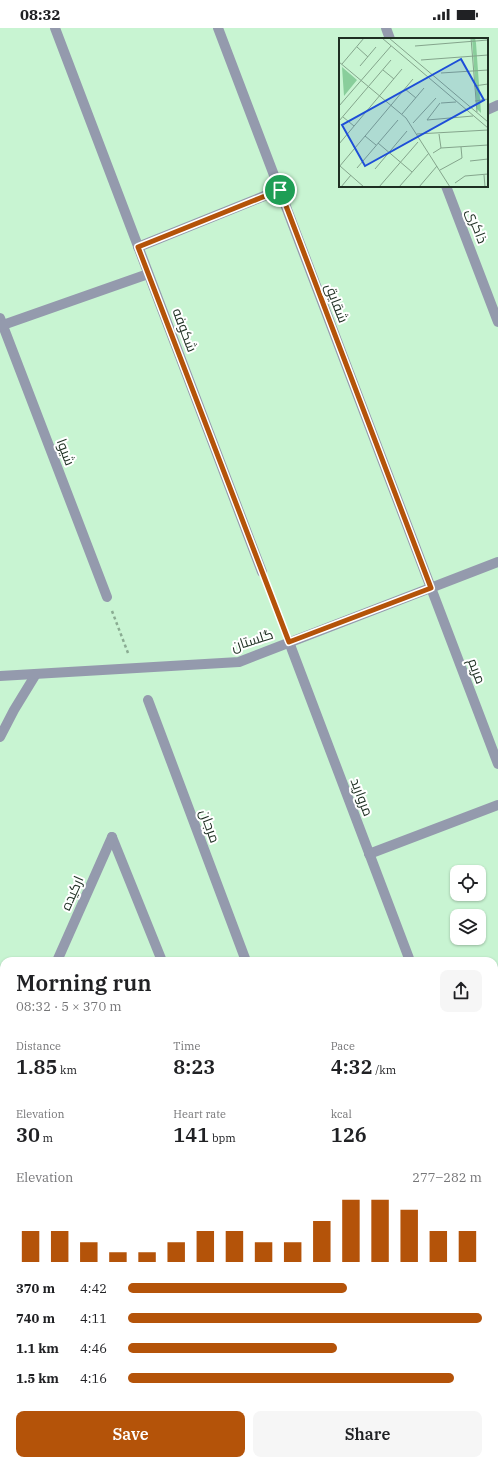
<!DOCTYPE html>
<html lang="en">
<head>
<meta charset="utf-8">
<style>
  :root { --surface:#fff; --page:#f6f6f6; --text:#202124; --muted:#757577; --accent:#b45309 }
  body { margin:0; font-family:"IBM Plex Serif",Cairo,serif; background:var(--page); color:var(--text); height:100vh; display:flex; flex-direction:column; font-size:15px; white-space:nowrap }
  * { box-sizing:border-box; margin:0 }
  p { font-size:13px; color:var(--muted) }
  .icon { flex:none; width:22px; height:22px; fill:none; stroke:currentColor; stroke-width:2; stroke-linecap:round; stroke-linejoin:round }
  .map { position:relative; flex:1; overflow:hidden }
  .details { position:absolute; left:0px; top:929px; width:498px; height:508px; display:flex; flex-direction:column; background:var(--surface); border-radius:12px 12px 0 0; box-shadow:0 1px 3px #0004 }
  .details>* { flex:none }
  .buttons { position:absolute; left:450px; top:837px; display:grid; gap:8px }
  .buttons a { display:grid; place-items:center; width:36px; height:36px; border-radius:8px; background:var(--surface); box-shadow:0 1px 3px #0004; font-size:20px }
  .pin { position:absolute; display:grid; place-items:center; width:34px; height:34px; color:#fff; margin:-17px; border:2px solid #fff; border-radius:50%; box-shadow:0 1px 4px #0007 }
  .round { display:grid; place-items:center; flex:none; width:42px; height:42px; border-radius:8px; background:var(--page) }
  .overview { display:flex; align-items:center; justify-content:space-between; height:68px; padding:0 16px }
  h1 { font-size:22px; font-weight:600; line-height:30px }
  .metrics { display:grid; grid-template-columns:repeat(3,1fr); gap:6px; height:68px; padding:4px 16px }
  .metrics div { display:grid; align-content:center }
  .metrics b { font-size:20px; font-weight:600 }
  .metrics small { font-size:11px; font-weight:400 }
  .metrics p { font-size:11px }
  .chart { height:112px; padding:8px 16px }
  .chart p { display:flex; justify-content:space-between }
  .chart svg { width:100%; height:72px; margin-top:4px; stroke:var(--accent); stroke-width:6 }
  .cta { display:flex; gap:8px; margin-top:auto; padding:8px 16px }
  .cta a { flex:1; height:46px; border-radius:8px; background:var(--accent); color:#fff; font-size:16px; font-weight:600; line-height:46px; text-align:center }
  .cta a+a { background:var(--page); color:var(--text) }
  ul { padding:0 16px; list-style:none; font-size:13px }
  li { display:grid; grid-template-columns:64px 48px 1fr; align-items:center; height:30px }
  li i { height:10px; border-radius:5px; background:var(--accent) }
  .status { display:flex; justify-content:space-between; align-items:center; height:28px; padding:0 20px; background:var(--surface); direction:ltr }
  .status svg { height:11px; fill:currentColor }
  .map>svg:first-child { display:block }
</style>
</head>
<body>
<div class="status"><b>08:32</b><svg viewBox="0 0 49 12"><path d="M0 12V9h3v3zM5 12V6h3v6zM10 12V3h3v9zM15 12V0h3v12zM26 1h20v11H26zM47 4h2v5h-2z"/></svg></div>
<div class="map">
<svg width="498" height="1437" viewBox="0 0 498 1437">
  <defs>
    <pattern id="park-tufts" width="24" height="20" patternUnits="userSpaceOnUse"><rect width="24" height="20" fill="#89ce9b"/><path d="M3 7l-1-3M5 7V3M7 7l1-3M15 17l-1-3M17 17v-4M19 17l1-3" fill="none" stroke="#76b185"/></pattern>
  </defs>
  <rect width="100%" height="100%" fill="#c8f4d2"/>
  <g fill="url(#park-tufts)">
    <path d="M0 1352 4 1354V1408L0 1406Z"/>
    <path d="M61 1433H175L184 1437H71Z"/>
  </g>
  <g fill="none" stroke-linecap="round" stroke-linejoin="round">
    <g stroke="#8aac92" stroke-width="2.5" stroke-dasharray="3 3" stroke-linecap="butt">
      <path d="M267 557 283 601"/>
      <path d="M112 583 128 625"/>
      <path d="M494 1127 498 1118"/>
    </g>
    <g stroke="#949aad" stroke-width="10">
      <path d="M55 0 262 544"/>
      <path d="M218 0 498 736"/>
      <path d="M386 0 390 11"/>
      <path d="M487 82 498 77"/>
      <path d="M446 158 498 294"/>
      <path d="M138 219 279 162"/>
      <path d="M0 290 107 569"/>
      <path d="M0 298 148 246"/>
      <path d="M289 614 410 933"/>
      <path d="M148 672 246 933"/>
      <path d="M0 709 14 682 36 646"/>
      <path d="M112 809 162 933"/>
      <path d="M369 826 498 777"/>
      <path d="M57 933 112 809"/>
      <path d="M0 1064 4 1055"/>
      <path d="M7 1437 9 1433"/>
      <path d="M180 1437 182 1433"/>
      <path d="M354 1437 356 1433"/>
    </g>
    <g stroke="#949aad" stroke-width="10">
      <path d="M0 648 239 634 498 534"/>
      <path d="M0 1341 4 1343"/>
      <path d="M203 1433 212 1437"/>
    </g>
    <g stroke="#6c7490" stroke-width="10">
      <path d="M494 1046 498 1044"/>
      <path d="M494 1099 498 1097"/>
      <path d="M0 1234 4 1232"/>
      <path d="M0 1287 4 1285"/>
    </g>
  </g>
  <g fill="none" stroke-linecap="round" stroke-linejoin="round">
    <defs>
      <path id="route" d="M280 162 431 560 289 614 138 219Z"/>
    </defs>
    <use href="#route" stroke="#fff" stroke-width="8"/>
    <use href="#route" stroke="#b45309" stroke-width="5"/>
  </g>
  <g text-anchor="middle" stroke-width="4" stroke-linejoin="round" paint-order="stroke">
    <g font-size="14" fill="#1e2f22" stroke="#fff">
      <text transform="translate(477 198) rotate(69)" y="5">ذاکری</text>
      <text transform="translate(337 275) rotate(69)" y="5">شقایق</text>
      <text transform="translate(185 302) rotate(69)" y="5">شکوفه</text>
      <text transform="translate(66 424) rotate(69)" y="5">شیوا</text>
      <text transform="translate(252 612) rotate(-18)" y="5">گلستان</text>
      <text transform="translate(477 643) rotate(69)" y="5">مریم</text>
      <text transform="translate(362 769) rotate(69)" y="5">مروارید</text>
      <text transform="translate(210 798) rotate(70)" y="5">مرجان</text>
      <text transform="translate(72 865) rotate(-66)" y="5">ارکیده</text>
    </g>
  </g>
  <g transform="translate(339 10)">
    <rect width="149" height="149" fill="#c8f4d2"/>
    <path d="M133 0H136L137 5 142 75 138 71ZM3 29 18 42 5 58Z" fill="#89ce9b"/>
    <path fill="none" stroke="#84a58c" stroke-width="1" d="M43 0 149 90M50 0 149 84M132 0 138 74M76 8 149 2M18 9 29 19M82 22 149 17M0 24 67 80 111 149M3 26 25 0M21 28 37 9M44 32 55 41M102 35 149 32M135 48 149 46M66 51 77 60M136 63 149 61M102 65 117 64M0 68 52 8M63 76 85 50M4 79 15 88M88 82 134 78M88 82 101 65M0 83 52 22M74 85 97 60M78 96 149 92M100 96 102 110M26 98 37 107M39 105 73 134M0 106 63 31M94 115 102 110 149 107M131 123 149 121M1 128 25 149M0 129 74 41M18 130 59 82M36 131 68 93M101 132 123 120 122 109M145 137 146 149M116 145 126 138 149 136M2 149 12 137M40 149 79 104M60 149 90 115M80 149 98 128"/>
    <path fill="#1d4ed8" fill-opacity="0.15" stroke="#1d4ed8" stroke-width="2" d="M122 21 145 62 26 128 3 87Z"/>
    <rect width="149" height="149" fill="none" stroke="#1e2f22" stroke-width="2"/>
  </g>
</svg>
<div class="buttons">
<a><svg class="icon" aria-label="locate" viewBox="0 0 24 24"><circle cx="12" cy="12" r="6"/><path d="M12 2v4M12 18v4M2 12h4M18 12h4"/></svg></a>
<a><svg class="icon" aria-label="layers" viewBox="0 0 24 24"><path d="M12 4l9 5-9 5-9-5zM3 14l9 5 9-5"/></svg></a>
</div>
<div class="pin" style="left:280px;top:162px;background:#1e9e55"><svg class="icon" aria-label="arrive" viewBox="0 0 24 24"><path d="M6 21V4h12l-3 4 3 4H6"/></svg></div>
<section class="details">
<div class="overview"><div><h1>Morning run</h1><p>08:32 · 5 × 370 m</p></div><a class="round"><svg class="icon" aria-label="share" viewBox="0 0 24 24"><path d="M12 15V3M7 8l5-5 5 5M5 13v7h14v-7"/></svg></a></div>
<div class="metrics">
<div><p>Distance</p><b>1.85<small> km</small></b></div>
<div><p>Time</p><b>8:23</b></div>
<div><p>Pace</p><b>4:32<small> /km</small></b></div>
</div>
<div class="metrics">
<div><p>Elevation</p><b>30<small> m</small></b></div>
<div><p>Heart rate</p><b>141<small> bpm</small></b></div>
<div><p>kcal</p><b>126</b></div>
</div>
<div class="chart"><p><span>Elevation</span>277–282 m</p>
<svg viewBox="0 0 160 44" preserveAspectRatio="none"><path d="M5 44V25M15 44V25M25 44V32M35 44V38M45 44V38M55 44V32M65 44V25M75 44V25M85 44V32M95 44V32M105 44V19M115 44V6M125 44V6M135 44V12M145 44V25M155 44V25"/></svg>
</div>
<ul>
<li><b>370 m</b>4:42<i style="width:62%"></i></li>
<li><b>740 m</b>4:11<i style="width:100%"></i></li>
<li><b>1.1 km</b>4:46<i style="width:59%"></i></li>
<li><b>1.5 km</b>4:16<i style="width:92%"></i></li>
</ul>
<div class="cta"><a>Save</a><a>Share</a></div>
</section>
</div>
</body>
</html>
